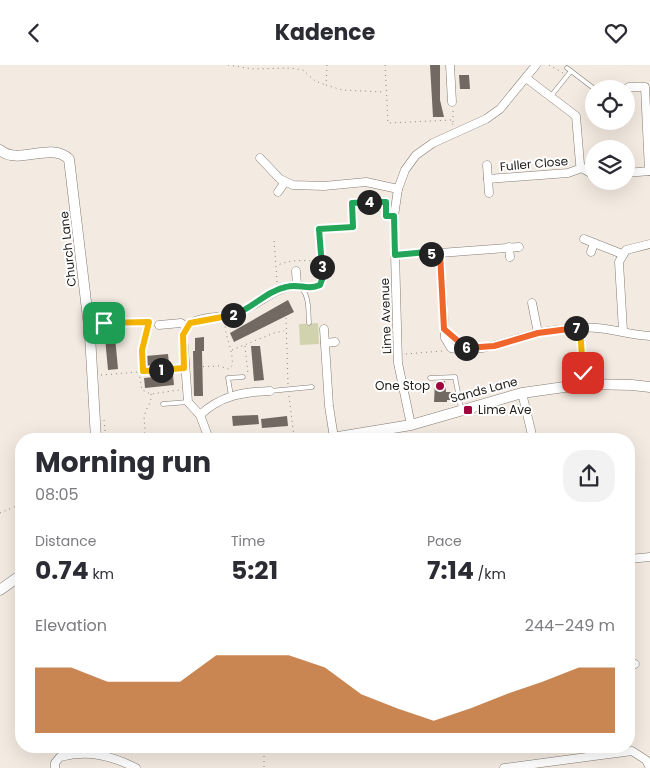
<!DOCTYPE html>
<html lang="en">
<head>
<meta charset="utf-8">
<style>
  :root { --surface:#fff; --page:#f2f2f3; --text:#2b2b33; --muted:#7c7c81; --accent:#b45309 }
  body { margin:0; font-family:Poppins,sans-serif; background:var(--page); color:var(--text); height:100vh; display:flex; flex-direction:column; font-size:19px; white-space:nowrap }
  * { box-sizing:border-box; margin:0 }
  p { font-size:16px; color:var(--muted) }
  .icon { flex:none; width:28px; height:28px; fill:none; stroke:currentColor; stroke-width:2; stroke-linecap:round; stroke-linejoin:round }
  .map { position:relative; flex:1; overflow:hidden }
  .side { position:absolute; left:15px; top:368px; width:620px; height:320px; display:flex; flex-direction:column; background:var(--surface); border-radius:20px; box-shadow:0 5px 20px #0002 }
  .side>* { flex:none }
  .buttons { position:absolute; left:585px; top:15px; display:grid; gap:10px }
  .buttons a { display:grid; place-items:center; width:50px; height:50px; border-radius:50%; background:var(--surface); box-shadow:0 5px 20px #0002; font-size:25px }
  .pin { position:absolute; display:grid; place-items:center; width:42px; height:42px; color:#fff; margin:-21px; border-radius:10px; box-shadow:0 2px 8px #0006 }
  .km { position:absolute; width:25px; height:25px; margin:-12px; border-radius:50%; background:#222; color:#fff; font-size:14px; line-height:25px; text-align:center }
  .round { display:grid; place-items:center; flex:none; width:52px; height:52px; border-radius:20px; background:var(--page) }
  .summary { display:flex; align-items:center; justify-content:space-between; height:85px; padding:0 20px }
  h1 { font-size:28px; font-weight:700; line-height:38px }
  .figures { display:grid; grid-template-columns:repeat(3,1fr); gap:8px; height:85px; padding:5px 20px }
  .figures div { display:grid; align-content:center }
  .figures b { font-size:25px; font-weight:700 }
  .figures small { font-size:14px; font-weight:400 }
  .figures p { font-size:14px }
  .chart { height:140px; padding:10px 20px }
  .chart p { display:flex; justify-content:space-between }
  .chart svg { width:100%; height:90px; margin-top:5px; fill:var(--accent); opacity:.7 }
  header { display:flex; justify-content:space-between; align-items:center; height:65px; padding:0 20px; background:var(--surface); font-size:22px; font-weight:700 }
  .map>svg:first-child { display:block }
</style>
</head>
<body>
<header><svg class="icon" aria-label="back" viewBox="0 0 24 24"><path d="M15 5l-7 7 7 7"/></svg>Kadence<svg class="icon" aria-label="heart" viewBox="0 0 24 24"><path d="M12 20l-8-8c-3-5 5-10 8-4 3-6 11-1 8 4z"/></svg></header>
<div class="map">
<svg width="650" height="703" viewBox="0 0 650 703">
  <rect width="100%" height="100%" fill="#f3eae1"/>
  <path fill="#d0d3ad" d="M318 258 319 279 300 280 299 259Z"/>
  <g fill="#726a62">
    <path d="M430 0H440V35L444 52H433Z"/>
    <path d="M459 10H469L470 24H460Z"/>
    <path d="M288 235 294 247 234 277 230 268Z"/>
    <path d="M114 261 118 304 108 305 104 262Z"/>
    <path d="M204 272V286H202L203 331H194L193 286H195V273Z"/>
    <path d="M251 281H260L264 315 254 316Z"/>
    <path d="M168 289 169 299 147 301 146 291Z"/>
    <path d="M173 310 174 320 145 323 144 313Z"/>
    <path d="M445 316 446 327H451L452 335H447V337H434L435 317Z"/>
    <path d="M258 350 259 359 233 361 232 351Z"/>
    <path d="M287 351 288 361 262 363 261 354Z"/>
  </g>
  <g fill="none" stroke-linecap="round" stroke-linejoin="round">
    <defs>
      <g id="lane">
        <path d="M567 3 592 22"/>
        <path d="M602 23 629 22"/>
        <path d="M551 31 571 6"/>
        <path d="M297 220C310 227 308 244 309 258"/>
        <path d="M430 313 455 312 461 343"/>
        <path d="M270 326 312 322"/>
        <path d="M231 331 228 313 243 312"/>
        <path d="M163 339 188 337"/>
      </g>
      <g id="street">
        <path d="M450 0 452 37"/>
        <path d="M526 13 576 51 580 99 582 103 594 110"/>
        <path d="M629 22H645L649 106"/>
        <path d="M260 93 280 114 293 120 324 121 366 117 398 124"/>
        <path d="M487 100 489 128"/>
        <path d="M626 108 650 106"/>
        <path d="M488 114 568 108 582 103"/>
        <path d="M278 127 285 117"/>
        <path d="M584 174 622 189"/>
        <path d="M509 182 510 192"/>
        <path d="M519 182 440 188 445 273 451 283C479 289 509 275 537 268 550 265 565 264 578 263 603 260 626 270 650 271"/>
        <path d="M591 187 594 178"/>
        <path d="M429 189 440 188"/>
        <path d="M532 238 538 268"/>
        <path d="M159 260 181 258 187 262C197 250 220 254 234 249 257 242 272 223 297 220L296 206"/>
        <path d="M187 262 183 270 188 337 200 350 209 374"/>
        <path d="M580 262 583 308 586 319"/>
        <path d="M324 264 329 341 334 373"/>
        <path d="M623 266 619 197 626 185 650 179"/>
        <path d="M325 278 335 277"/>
        <path d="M522 328 533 374"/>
        <path d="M200 350C220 331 242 327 270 326"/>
        <path d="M411 360 398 298 394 151 398 124 405 105 416 90 433 78 486 54 500 44 536 0"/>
        <path d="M629 494 650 492"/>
        <path d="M629 596V599H635"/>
        <path d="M55 703V698L60 692C88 685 110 690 136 703"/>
        <path d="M504 703 632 686 646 695 650 703"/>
      </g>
      <g id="secondary">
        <path d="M0 85C19 101 50 76 69 94L90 270 96 374"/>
        <path d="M326 374 411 360 522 328 586 319 632 320 650 322"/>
        <path d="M0 525 21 510"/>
      </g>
    </defs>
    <use href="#lane" stroke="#857c74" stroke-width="5"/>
    <use href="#street" stroke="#857c74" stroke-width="9"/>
    <use href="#secondary" stroke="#857c74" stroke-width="11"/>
    <g stroke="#8c867f" stroke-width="1" stroke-dasharray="1 4" stroke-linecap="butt">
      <path d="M228 0 253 4 290 3 303 5 315 16 326 20"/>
      <path d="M327 0 326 20 342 25 385 27"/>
      <path d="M385 0 388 58 451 55 453 60"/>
      <path d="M549 0 563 8"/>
      <path d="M453 46V57"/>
      <path d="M274 176 276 200"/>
      <path d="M403 189 422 188"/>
      <path d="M277 217 276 201C290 194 306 195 321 197"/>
      <path d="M308 223 320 219 323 212 319 164 353 162 352 138 386 137V148"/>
      <path d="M286 253 288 319"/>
      <path d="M98 261 104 258 149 257 142 285 143 307"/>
      <path d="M245 281 248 309"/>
      <path d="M232 285 274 268 284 266"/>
      <path d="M406 289 442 286"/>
      <path d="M193 302 219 301 229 304 232 301C234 287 226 275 225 260"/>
      <path d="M139 307 142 325 151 329 179 325"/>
      <path d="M101 310 177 304"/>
      <path d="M289 331 294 372"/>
      <path d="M104 355 106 374"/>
      <path d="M121 374 143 371C148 363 142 357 145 349 147 341 152 338 151 329"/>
      <path d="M0 448 21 439"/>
      <path d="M264 681V703"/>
      <path d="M541 681 542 690"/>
    </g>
    <use href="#lane" stroke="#fff" stroke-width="4"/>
    <use href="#street" stroke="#fff" stroke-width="8"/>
    <use href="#secondary" stroke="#fff" stroke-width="10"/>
  </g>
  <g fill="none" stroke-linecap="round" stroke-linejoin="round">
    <defs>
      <path id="split-1" d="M104 258 149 257 142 285 143 306 161 305"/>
      <path id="split-2" d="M161 305 184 303 183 270 190 258 233 250"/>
      <path id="split-3" d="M233 250C252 244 266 226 286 222 299 218 307 226 320 220L323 212 322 202"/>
      <path id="split-4" d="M322 202 319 164 353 162 352 138 369 137"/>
      <path id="split-5" d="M369 137H386V151H394L395 190 427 187 431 189"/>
      <path id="split-6" d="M431 189 440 188 444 264 466 283"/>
      <path id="split-7" d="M466 283 494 281 538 268 576 263"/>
      <path id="split-8" d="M576 263 580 262 583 308"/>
    </defs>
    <use href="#split-1" stroke="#fff" stroke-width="10"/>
    <use href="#split-2" stroke="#fff" stroke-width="10"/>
    <use href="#split-3" stroke="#fff" stroke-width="10"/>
    <use href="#split-4" stroke="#fff" stroke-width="10"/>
    <use href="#split-5" stroke="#fff" stroke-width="10"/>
    <use href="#split-6" stroke="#fff" stroke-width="10"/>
    <use href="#split-7" stroke="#fff" stroke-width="10"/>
    <use href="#split-8" stroke="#fff" stroke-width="10"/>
    <use href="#split-1" stroke="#f5b400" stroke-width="6"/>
    <use href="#split-2" stroke="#f5b400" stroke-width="6"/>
    <use href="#split-3" stroke="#22a559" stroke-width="6"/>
    <use href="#split-4" stroke="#22a559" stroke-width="6"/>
    <use href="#split-5" stroke="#22a559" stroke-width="6"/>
    <use href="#split-6" stroke="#f0652b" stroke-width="6"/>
    <use href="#split-7" stroke="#f0652b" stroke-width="6"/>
    <use href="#split-8" stroke="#f5b400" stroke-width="6"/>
  </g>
  <g fill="#a1033d" stroke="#fff" stroke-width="2">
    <circle cx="440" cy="321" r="5"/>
    <rect x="463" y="340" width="10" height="10" rx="2.5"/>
  </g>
  <g text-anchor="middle" stroke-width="4" stroke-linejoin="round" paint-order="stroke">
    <g font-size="12" fill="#1f1c18" stroke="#fff">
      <text transform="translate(534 99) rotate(-5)" y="4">Fuller Close</text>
      <text transform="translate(68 184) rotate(-96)" y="4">Church Lane</text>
      <text transform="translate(386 251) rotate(-92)" y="4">Lime Avenue</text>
      <text transform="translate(484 325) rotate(-15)" y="4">Sands Lane</text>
    </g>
    <g font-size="12" fill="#1f1c18" stroke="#fff" text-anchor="end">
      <text x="430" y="325">One Stop</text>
      <text x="478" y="349" text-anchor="start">Lime Ave</text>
    </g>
  </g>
</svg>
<div class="buttons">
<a><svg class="icon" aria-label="locate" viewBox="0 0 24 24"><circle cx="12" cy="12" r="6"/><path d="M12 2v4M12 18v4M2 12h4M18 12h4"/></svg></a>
<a><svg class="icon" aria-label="layers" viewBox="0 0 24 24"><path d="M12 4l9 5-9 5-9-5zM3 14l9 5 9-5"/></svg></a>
</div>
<div class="pin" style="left:104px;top:258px;background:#1e9e55"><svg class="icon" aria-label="arrive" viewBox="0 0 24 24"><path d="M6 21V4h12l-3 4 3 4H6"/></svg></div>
<div class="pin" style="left:583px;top:308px;background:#d93025"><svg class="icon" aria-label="check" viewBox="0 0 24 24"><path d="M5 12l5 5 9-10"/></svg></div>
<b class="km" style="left:161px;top:305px">1</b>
<b class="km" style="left:233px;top:250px">2</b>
<b class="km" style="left:322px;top:202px">3</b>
<b class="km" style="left:369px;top:137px">4</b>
<b class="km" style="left:431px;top:189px">5</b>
<b class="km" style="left:466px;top:283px">6</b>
<b class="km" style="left:576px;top:263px">7</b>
<section class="side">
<div class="summary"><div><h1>Morning run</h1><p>08:05</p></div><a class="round"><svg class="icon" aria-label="share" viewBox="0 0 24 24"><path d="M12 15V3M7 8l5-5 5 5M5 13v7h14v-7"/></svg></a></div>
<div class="figures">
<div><p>Distance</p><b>0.74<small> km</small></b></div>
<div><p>Time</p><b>5:21</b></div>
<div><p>Pace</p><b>7:14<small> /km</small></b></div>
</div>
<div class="chart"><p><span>Elevation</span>244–249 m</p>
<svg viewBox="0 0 160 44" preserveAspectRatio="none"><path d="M0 44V12L10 12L20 19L30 19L40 19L50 6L60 6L70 6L80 12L90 25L100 32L110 38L120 32L130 25L140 19L150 12L160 12V44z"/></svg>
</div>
</section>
</div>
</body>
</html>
